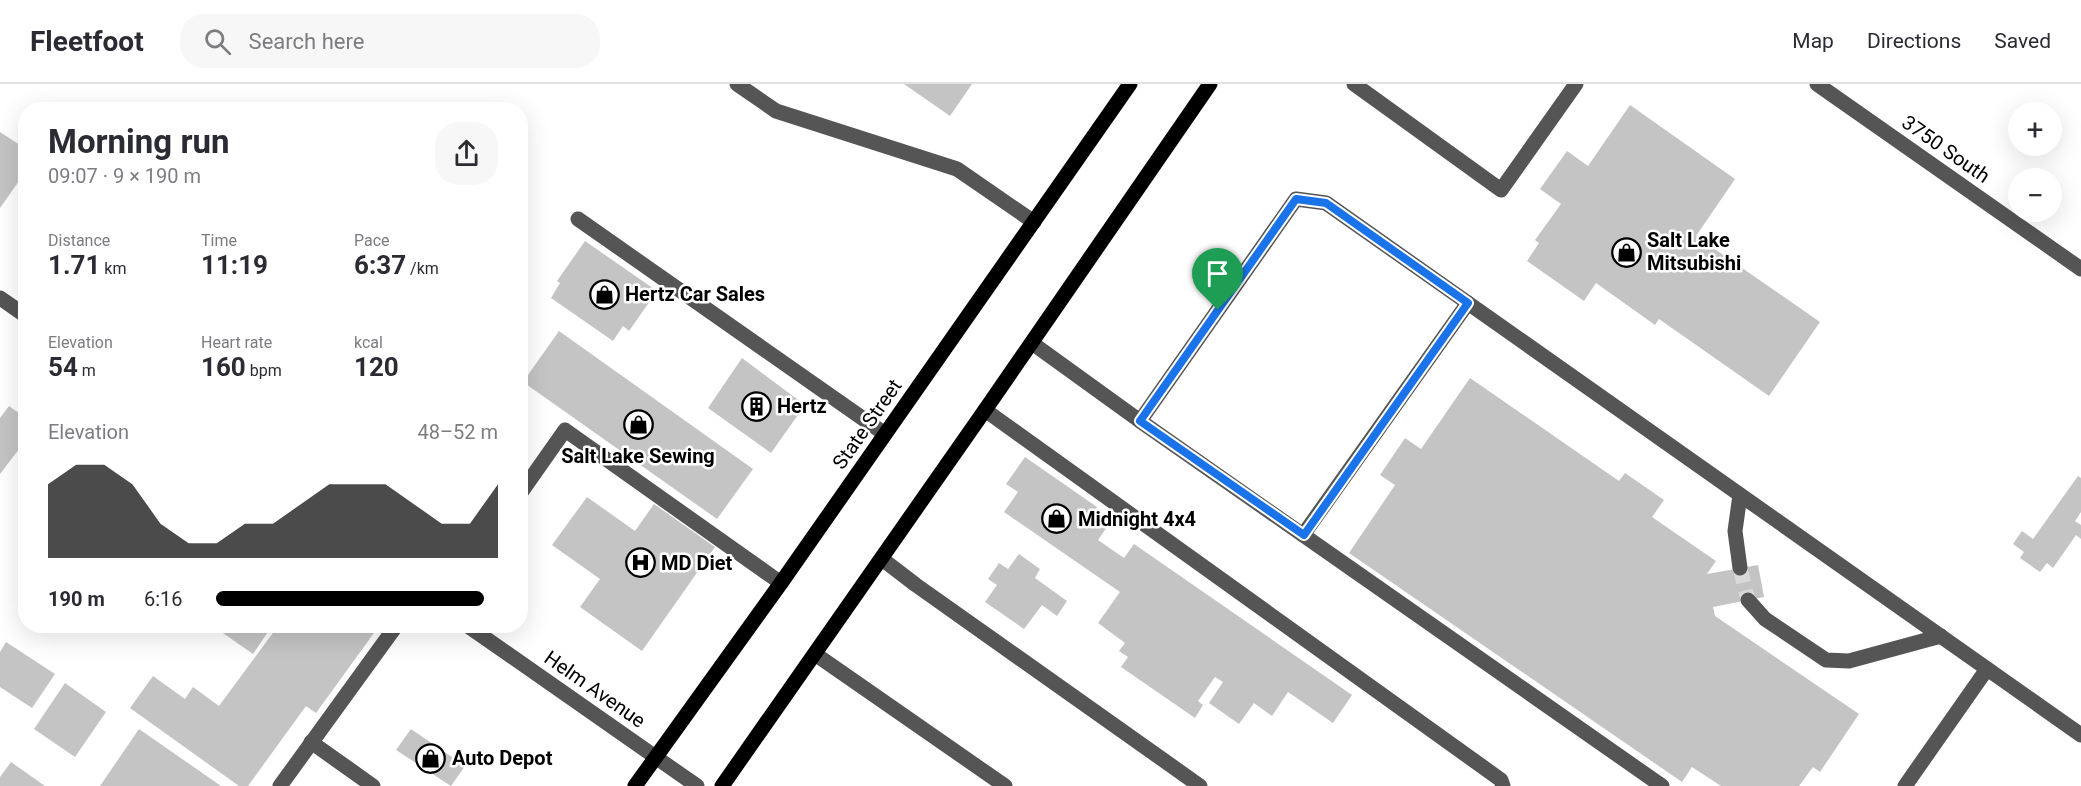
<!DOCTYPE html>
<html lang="en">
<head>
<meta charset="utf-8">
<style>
  :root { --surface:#fff; --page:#f7f7f7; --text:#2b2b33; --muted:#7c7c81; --line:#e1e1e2; --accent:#000 }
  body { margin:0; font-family:Roboto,sans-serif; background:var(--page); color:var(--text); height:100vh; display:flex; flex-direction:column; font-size:22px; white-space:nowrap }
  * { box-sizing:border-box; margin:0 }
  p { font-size:20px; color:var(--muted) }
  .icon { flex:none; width:33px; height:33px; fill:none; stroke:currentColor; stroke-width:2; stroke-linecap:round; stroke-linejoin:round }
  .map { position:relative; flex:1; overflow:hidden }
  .drawer { position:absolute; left:18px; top:18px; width:510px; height:531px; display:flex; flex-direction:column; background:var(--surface); border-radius:24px; box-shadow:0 6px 24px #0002 }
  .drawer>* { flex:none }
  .tools { position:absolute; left:2008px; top:18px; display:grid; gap:12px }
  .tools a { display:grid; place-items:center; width:54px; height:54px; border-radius:50%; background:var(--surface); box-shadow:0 6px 24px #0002; font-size:30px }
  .pin { position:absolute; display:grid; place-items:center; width:51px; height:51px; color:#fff; margin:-62px -26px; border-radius:50% 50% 50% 0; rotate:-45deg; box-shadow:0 0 6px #0007 }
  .pin .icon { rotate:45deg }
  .round { display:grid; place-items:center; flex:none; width:63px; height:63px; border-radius:24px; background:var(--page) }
  .summary { display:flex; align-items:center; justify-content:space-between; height:102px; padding:0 30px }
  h1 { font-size:33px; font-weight:700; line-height:45px }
  .figures { display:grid; grid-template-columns:repeat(3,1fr); gap:9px; height:102px; padding:6px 30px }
  .figures div { display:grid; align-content:center }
  .figures b { font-size:26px; font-weight:700 }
  .figures small { font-size:16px; font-weight:400 }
  .figures p { font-size:16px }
  .chart { height:168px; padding:12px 30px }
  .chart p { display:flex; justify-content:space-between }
  .chart svg { width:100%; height:108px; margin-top:6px; fill:var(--accent); opacity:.7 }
  ul { padding:0 30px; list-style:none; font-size:20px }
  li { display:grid; grid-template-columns:96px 72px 1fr; align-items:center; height:45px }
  li i { height:15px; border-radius:8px; background:var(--accent) }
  header { display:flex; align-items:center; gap:36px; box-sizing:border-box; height:84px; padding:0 30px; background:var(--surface); border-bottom:2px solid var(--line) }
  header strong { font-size:28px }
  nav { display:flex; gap:33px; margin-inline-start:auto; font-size:21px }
  .search { width:420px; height:54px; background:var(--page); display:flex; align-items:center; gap:15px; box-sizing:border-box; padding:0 21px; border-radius:24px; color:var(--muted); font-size:22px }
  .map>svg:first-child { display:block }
</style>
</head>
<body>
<header>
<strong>Fleetfoot</strong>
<div class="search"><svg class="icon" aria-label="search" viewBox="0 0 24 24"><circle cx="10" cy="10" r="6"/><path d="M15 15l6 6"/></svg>Search here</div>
<nav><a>Map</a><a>Directions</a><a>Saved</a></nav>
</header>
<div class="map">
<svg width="2081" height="702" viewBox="0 0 2081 702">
  <rect width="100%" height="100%" fill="#fff"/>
  <g fill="#c4c4c4">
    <path d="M904 0H972L950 32Z"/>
    <path d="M1630 21 1735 95 1696 152 1820 238 1769 312 1659 235 1655 241 1596 199 1584 217 1527 177 1539 159 1535 156 1561 120 1540 105 1567 67 1588 82Z"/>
    <path d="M0 48 26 65V87L0 124Z"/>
    <path d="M585 157 657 207 629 247 623 242 613 257 551 214 560 199 557 197Z"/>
    <path d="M559 247 753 385 717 435 523 298Z"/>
    <path d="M742 274 805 321 771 369 708 324Z"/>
    <path d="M1470 294 1619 397 1625 389 1664 416 1652 433 1716 477 1707 490 1758 481 1764 513 1713 523 1715 532 1859 630 1820 688 1813 683 1799 702H1721L1692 683 1682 698 1349 469 1395 401 1380 391 1405 354 1421 365Z"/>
    <path d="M9 322 26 334V356L0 390V334Z"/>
    <path d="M1025 373 1097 423 1093 429 1109 440 1098 456 1124 474 1134 460 1352 611 1333 639 1288 608 1272 632 1254 619 1239 640 1209 619 1223 598 1215 593 1198 617 1203 621 1195 634 1121 583 1128 573 1119 567 1125 559 1098 539 1120 508 1004 428 1018 408 1006 400Z"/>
    <path d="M2078 392 2081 394V428L2075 437 2081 441V455L2076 451 2053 484 2047 479 2040 488 2020 474 2024 468 2013 460 2022 447 2033 455Z"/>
    <path d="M587 413 635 447 654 420 715 463 642 567 580 523 600 495 552 461Z"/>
    <path d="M1019 470 1040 485 1035 494 1067 517 1057 532 1042 521 1024 545 985 518 997 501 988 495 999 479 1008 485Z"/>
    <path d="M224 542H272L253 570 220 547Z"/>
    <path d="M278 542H379L316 629 306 622 248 702H239L130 624 153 592 185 615 193 603 219 622Z"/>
    <path d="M6 558 55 590 32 624 0 603V568Z"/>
    <path d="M65 599 106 628 75 673 34 645Z"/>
    <path d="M139 645 221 702H100Z"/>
    <path d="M411 645 465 682 451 702 396 666Z"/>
    <path d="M11 678 45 702H0V693Z"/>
  </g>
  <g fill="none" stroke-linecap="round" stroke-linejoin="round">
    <path stroke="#d9d9d9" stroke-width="15" stroke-dasharray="15 8" stroke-linecap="butt" d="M1740 484 1748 516"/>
    <g stroke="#555" stroke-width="15">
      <path d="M737 0 776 27 957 85 1034 138"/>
      <path d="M1354 0 1501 106 1576 0"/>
      <path d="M1817 0 2081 185"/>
      <path d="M578 135 885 350"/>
      <path d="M0 214 26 232"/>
      <path d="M1032 259 1140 337"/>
      <path d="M985 326 1501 696 1503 702"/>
      <path d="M520 410 565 346 781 499"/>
      <path d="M1740 411 1735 447 1740 484"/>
      <path d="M1303 451 1468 219"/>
      <path d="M882 475 916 501 1200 702"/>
      <path d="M1748 516 1765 535 1826 576 1849 577 1941 552"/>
      <path d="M468 542 697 702"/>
      <path d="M815 570 1005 702"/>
      <path d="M311 658 373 702"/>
      <path d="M280 702 396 542"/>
      <path d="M1662 702 1140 337 1296 115 1326 119 2081 651"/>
      <path d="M1905 702 1987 585"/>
    </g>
    <g stroke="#000" stroke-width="15">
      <path d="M635 702 781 499 1130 0"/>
      <path d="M722 702 985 326 1210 0"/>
    </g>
  </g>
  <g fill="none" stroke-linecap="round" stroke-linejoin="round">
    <defs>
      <path id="route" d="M1296 115 1326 119 1468 219 1304 451 1140 337Z"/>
    </defs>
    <use href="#route" stroke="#fff" stroke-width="12"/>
    <use href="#route" stroke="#1a73e8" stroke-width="8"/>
  </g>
  <defs>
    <symbol id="shop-ring" viewBox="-11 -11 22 22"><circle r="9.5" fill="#fff" stroke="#000" stroke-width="1.5"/><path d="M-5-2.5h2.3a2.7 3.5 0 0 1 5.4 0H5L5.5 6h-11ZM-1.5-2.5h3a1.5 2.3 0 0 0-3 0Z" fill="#000"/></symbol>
    <symbol id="building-ring" viewBox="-11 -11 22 22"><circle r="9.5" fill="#fff" stroke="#000" stroke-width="1.5"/><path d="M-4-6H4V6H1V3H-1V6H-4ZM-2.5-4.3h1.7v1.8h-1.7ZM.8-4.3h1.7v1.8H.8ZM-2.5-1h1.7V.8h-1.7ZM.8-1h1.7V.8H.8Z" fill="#000"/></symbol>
    <symbol id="hospital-ring" viewBox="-11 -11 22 22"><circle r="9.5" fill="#fff" stroke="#000" stroke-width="1.5"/><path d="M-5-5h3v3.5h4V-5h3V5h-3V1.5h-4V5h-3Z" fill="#000"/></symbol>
  </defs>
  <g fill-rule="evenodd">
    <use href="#shop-ring" x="1610" y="152" width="33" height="33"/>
    <use href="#shop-ring" x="588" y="194" width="33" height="33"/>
    <use href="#building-ring" x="740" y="306" width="33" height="33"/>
    <use href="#shop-ring" x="622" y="324" width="33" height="33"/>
    <use href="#shop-ring" x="1040" y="418" width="33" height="33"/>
    <use href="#hospital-ring" x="624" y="462" width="33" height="33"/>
    <use href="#shop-ring" x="414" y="658" width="33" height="33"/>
  </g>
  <g text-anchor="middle" stroke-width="5" stroke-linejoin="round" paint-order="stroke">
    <g font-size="20" fill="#000" stroke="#fff">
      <text transform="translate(1946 65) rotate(35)" y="7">3750 South</text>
      <text transform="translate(867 340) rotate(-55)" y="7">State Street</text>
      <text transform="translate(595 605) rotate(35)" y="7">Helm Avenue</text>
    </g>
    <g font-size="20" font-weight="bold" fill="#000" stroke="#fff" text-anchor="start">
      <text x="1647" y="163">Salt Lake<tspan x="1647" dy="23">Mitsubishi</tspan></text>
      <text x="625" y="217">Hertz Car Sales</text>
      <text x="777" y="329">Hertz</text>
      <text x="638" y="379" text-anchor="middle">Salt Lake Sewing</text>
      <text x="1078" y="442">Midnight 4x4</text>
      <text x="661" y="486">MD Diet</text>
      <text x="452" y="681">Auto Depot</text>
    </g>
  </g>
</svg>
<div class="tools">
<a>+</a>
<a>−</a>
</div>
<div class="pin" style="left:1218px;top:226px;background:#1e9e55"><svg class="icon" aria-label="arrive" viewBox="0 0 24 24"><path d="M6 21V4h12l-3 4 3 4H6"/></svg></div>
<section class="drawer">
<div class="summary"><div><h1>Morning run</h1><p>09:07 · 9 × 190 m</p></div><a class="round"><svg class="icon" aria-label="share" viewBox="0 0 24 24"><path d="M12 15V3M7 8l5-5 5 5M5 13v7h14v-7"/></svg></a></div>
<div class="figures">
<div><p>Distance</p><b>1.71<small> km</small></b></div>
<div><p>Time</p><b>11:19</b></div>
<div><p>Pace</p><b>6:37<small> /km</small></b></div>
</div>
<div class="figures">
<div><p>Elevation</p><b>54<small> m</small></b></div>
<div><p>Heart rate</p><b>160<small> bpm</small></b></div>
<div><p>kcal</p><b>120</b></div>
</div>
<div class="chart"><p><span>Elevation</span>48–52 m</p>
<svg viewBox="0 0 160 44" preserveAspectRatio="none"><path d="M0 44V14L10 6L20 6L30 14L40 30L50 38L60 38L70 30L80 30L90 22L100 14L110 14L120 14L130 22L140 30L150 30L160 14V44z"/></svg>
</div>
<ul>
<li><b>190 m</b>6:16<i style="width:95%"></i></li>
</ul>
</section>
</div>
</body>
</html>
